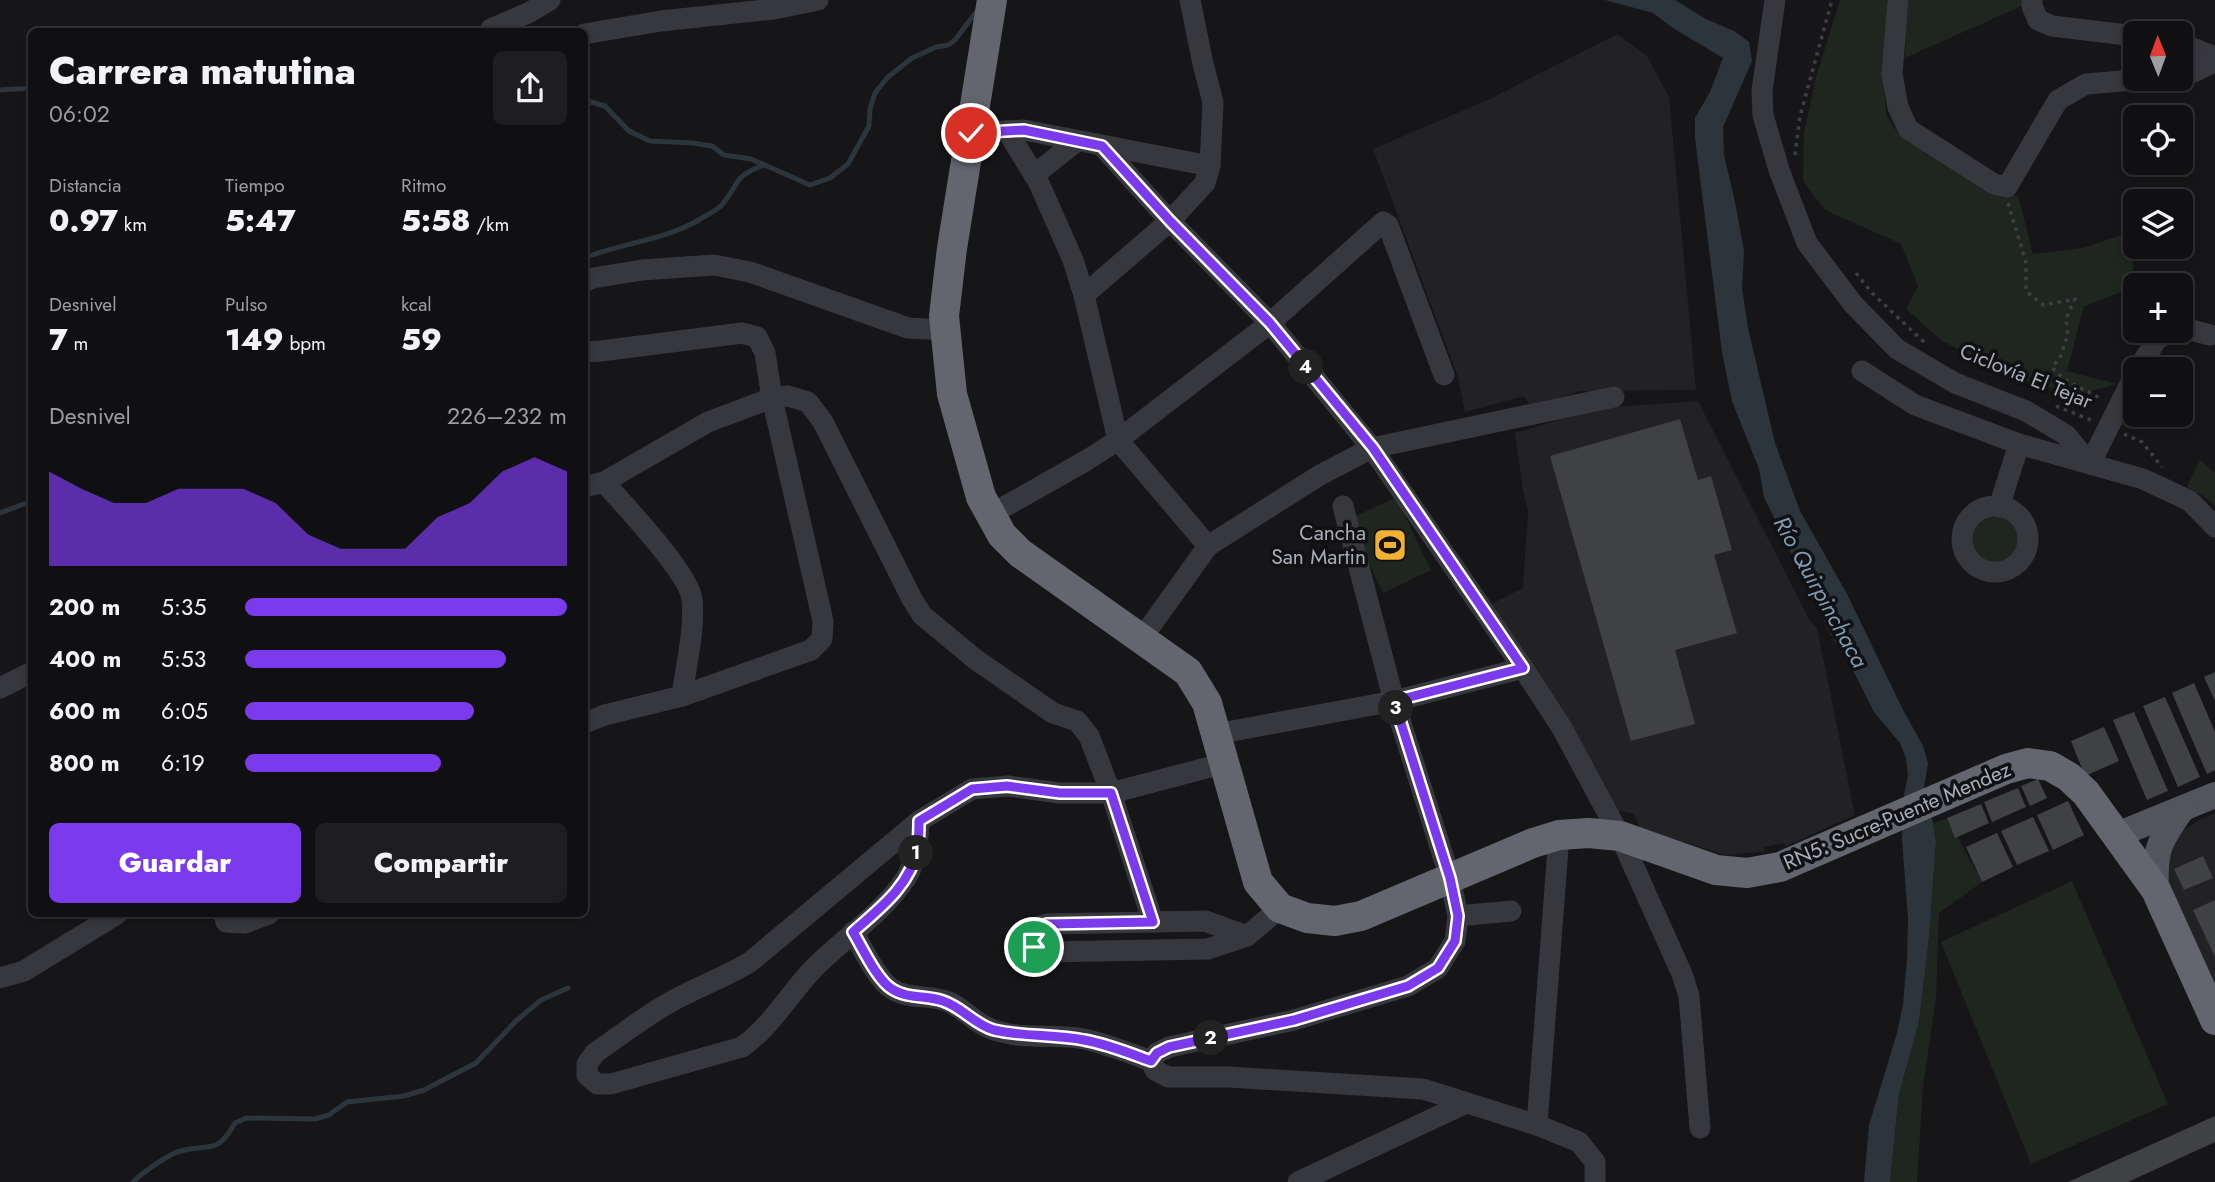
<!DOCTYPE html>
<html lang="es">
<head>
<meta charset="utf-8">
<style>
  :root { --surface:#101012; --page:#1e1e20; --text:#f1f3f6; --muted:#9c9d9f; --line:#303032; --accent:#7c3aed }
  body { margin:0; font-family:Jost,sans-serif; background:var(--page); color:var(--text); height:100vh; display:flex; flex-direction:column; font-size:26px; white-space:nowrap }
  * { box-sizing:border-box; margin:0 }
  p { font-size:23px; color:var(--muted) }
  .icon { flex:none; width:38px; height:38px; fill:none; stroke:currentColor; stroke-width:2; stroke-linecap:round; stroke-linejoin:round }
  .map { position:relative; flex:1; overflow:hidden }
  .sheet { position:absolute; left:28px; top:28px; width:560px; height:889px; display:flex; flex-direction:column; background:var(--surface); border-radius:10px; box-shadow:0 4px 10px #0003,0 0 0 2px var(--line) }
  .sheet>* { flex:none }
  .needle { width:46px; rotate:359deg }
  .buttons { position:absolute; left:2123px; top:21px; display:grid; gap:14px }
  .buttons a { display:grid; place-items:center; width:70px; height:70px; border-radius:10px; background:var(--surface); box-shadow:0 4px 10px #0003,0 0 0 2px var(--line); font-size:35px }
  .pin { position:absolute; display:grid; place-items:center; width:60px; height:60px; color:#fff; margin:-30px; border:4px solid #fff; border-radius:50%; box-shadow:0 2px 7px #0007 }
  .km { position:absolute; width:35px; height:35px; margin:-18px; border-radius:50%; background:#222; color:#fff; font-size:19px; line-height:35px; text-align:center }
  .round { display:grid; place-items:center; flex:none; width:74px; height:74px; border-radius:10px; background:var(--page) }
  .head { display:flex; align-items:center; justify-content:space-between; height:119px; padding:0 21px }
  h1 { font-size:38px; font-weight:800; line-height:52px }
  .stats { display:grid; grid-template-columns:repeat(3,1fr); gap:10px; height:119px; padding:7px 21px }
  .stats div { display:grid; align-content:center }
  .stats b { font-size:30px; font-weight:800 }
  .stats small { font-size:19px; font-weight:400 }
  .stats p { font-size:19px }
  .chart { height:196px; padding:14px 21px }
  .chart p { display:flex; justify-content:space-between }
  .chart svg { width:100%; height:126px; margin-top:7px; fill:var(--accent); opacity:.7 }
  .primary-button { display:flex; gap:14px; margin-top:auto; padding:14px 21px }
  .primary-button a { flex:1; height:80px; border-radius:10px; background:var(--accent); color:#fff; font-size:28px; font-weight:800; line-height:80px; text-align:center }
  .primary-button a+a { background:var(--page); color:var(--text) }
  ul { padding:0 21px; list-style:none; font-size:23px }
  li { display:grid; grid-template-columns:112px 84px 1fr; align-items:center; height:52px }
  li i { height:18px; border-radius:9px; background:var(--accent) }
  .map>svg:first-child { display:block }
</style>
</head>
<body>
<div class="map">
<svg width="2215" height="1182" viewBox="0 0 2215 1182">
  <rect width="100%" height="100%" fill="#161618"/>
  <g fill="#222225">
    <path d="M1617 34 1647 56 1669 97 1696 390 1580 391 1531 407 1524 396 1465 412 1458 377 1373 149 1490 99Z"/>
    <path d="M1698 401 1810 621 1817 628 1855 815 1786 846 1783 843 1764 847 1765 851 1728 855 1719 853 1640 828 1634 814 1608 808 1487 606 1523 588 1528 511 1523 491 1515 433 1600 408Z"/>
    <path d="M2215 813V998L2172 907 2164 867 2169 851 2181 832 2199 820Z"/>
  </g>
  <g fill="#1e261f">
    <path d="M1840 0H1887L1884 88 1886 114 1899 135 1995 193 2018 196 2033 254 2083 248 2130 232 2135 287 2084 306 2067 371 2117 384 2076 395 2009 377 1941 340 1906 309 1918 286 1901 244 1825 210 1803 181 1804 132 1816 77Z"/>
    <path d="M1906 0H2024V5L1905 58Z"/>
    <path d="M2200 460 2215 473V506L2205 497 2187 487Z"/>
    <path d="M1396 497 1431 570 1383 593 1348 520Z"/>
    <circle cx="1995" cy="539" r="27"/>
    <path d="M1947 818 1982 882 1939 913 1936 997 1923 1087 1917 1182H1890L1899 1094 1919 1022 1933 884 1936 841 1933 823Z"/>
    <path d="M2072 881 2168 1104 2031 1164 1941 942Z"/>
  </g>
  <path fill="#2c353c" d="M1605 0H1675L1706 19 1734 31 1749 42 1752 61 1723 127 1724 155 1735 202 1744 251 1742 288 1748 328 1775 443 1800 511 1847 594 1903 710 1923 746 1928 763 1924 788 1933 823 1936 841 1929 935 1919 1022 1899 1094 1890 1182H1864L1869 1125 1897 1033 1903 1005 1907 958 1908 919 1902 839 1904 795 1908 775 1906 758 1900 743 1874 712 1856 676 1830 633 1764 497 1759 469 1732 401 1722 352 1695 138V118L1710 92 1723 58 1673 28 1653 13Z"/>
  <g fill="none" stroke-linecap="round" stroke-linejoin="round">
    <g stroke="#2c353c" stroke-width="5">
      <path d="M0 90 32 88"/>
      <path d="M584 100 605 106 629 131 650 141 693 143 712 146 724 155 751 159 810 185 830 178 848 164 869 126 870 109 875 93 888 77 912 58 936 47 948 45 955 40 977 11"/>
      <path d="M584 258C622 243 664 240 699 220 706 215 716 211 722 205 740 183 733 176 764 165"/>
      <path d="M0 513 32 501"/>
      <path d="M133 1182C142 1173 167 1155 180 1151 211 1143 216 1156 235 1123L246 1118 315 1119 329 1115 347 1102 404 1096 424 1090 476 1063 516 1021 541 1000 568 988"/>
    </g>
  </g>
  <g fill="#404145">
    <path d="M1680 419 1698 480 1711 476 1732 550 1714 555 1737 633 1675 650 1695 724 1631 741 1550 456Z"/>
    <path d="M2215 672V701L2204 677Z"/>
    <path d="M2194 683 2215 732V770L2207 774 2172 693Z"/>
    <path d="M2165 697 2200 777 2178 787 2143 706Z"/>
    <path d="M2134 712 2168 791 2147 800 2113 720Z"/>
    <path d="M2104 727 2119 761 2085 776 2071 741Z"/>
    <path d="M2038 779 2047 798 2030 806 2021 786Z"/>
    <path d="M2018 788 2026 807 1992 822 1984 802Z"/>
    <path d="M2068 801 2084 835 2053 850 2037 815Z"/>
    <path d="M1981 804 1989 823 1955 838 1947 818Z"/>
    <path d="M2033 817 2049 851 2017 865 2001 831Z"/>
    <path d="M1997 833 2013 867 1982 882 1966 847Z"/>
    <path d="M2203 856 2213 878 2184 890 2174 869Z"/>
    <path d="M2215 900V957L2193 910Z"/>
    <path d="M2215 1116V1142L2128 1182H2068Z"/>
  </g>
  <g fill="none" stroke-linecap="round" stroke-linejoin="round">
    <g stroke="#3d3f44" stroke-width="3.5" stroke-dasharray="3.5 5" stroke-linecap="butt">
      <path d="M1795 155 1800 116 1832 0"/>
      <path d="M2008 203 2026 263V291L2043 305 2075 299 2066 319 2068 334 2060 358 2052 367C2064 383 2084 388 2101 399"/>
      <path d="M1856 273 1872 293 1924 342"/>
      <path d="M2056 406 2091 420"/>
      <path d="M2124 434 2142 442 2162 467"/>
    </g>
    <g stroke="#37383d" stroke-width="21">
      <path d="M1775 0 1762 91 1763 115 1779 170 1807 243 1853 304 1897 349 1955 383 2026 411 2066 435 2090 464"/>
      <path d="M1898 0 1892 74 1898 107 1908 129 1994 184 2007 187 2058 100 2086 84 2147 79"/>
      <path d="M2032 0V6L2038 20 2052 26 2135 36"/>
      <path d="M491 32V29L530 12 550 0"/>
      <path d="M584 34 661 21 774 9 818 0"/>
      <path d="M2180 43 2215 57"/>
      <path d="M2180 76 2187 75 2215 62"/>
      <path d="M1007 131 1038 181 1073 260 1084 295 1118 440 1208 546"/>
      <path d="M970 133 1024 130 1210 166"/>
      <path d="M1102 146 1170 221 1270 323 1372 448 1523 668 1562 728 1620 836 1682 974 1689 996 1700 1128"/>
      <path d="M1034 175 1077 141"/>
      <path d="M584 282 593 278 642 270 714 265 750 272 908 328 945 330"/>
      <path d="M1084 295 1170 221 1205 183 1210 166 1213 102 1203 64 1190 0"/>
      <path d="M2180 327 2210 335"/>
      <path d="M584 352 601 351 742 333 757 337 765 353 772 398 823 621 822 639 811 650 682 696"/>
      <path d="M2138 369 2157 339 2173 331"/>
      <path d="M1862 371 1915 405 2019 444 2143 479 2190 501 2215 527"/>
      <path d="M2090 464 2135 374"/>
      <path d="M584 487 604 482 708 422 772 398 788 396 808 402 823 422 912 599 922 615 975 659 1053 713 1077 721 1089 736 1111 793 1153 922"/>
      <path d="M1343 506 1394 701 1450 878 1458 916 1455 941 1438 968 1408 986 1294 1020 1169 1047 1157 1053 1151 1061 1155 1070 1168 1077H1229L1423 1089 1537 1125 1579 1142 1595 1162V1182"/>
      <circle cx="1995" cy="539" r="33"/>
      <path d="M1999 507 2019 444"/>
      <path d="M990 515 1087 460 1118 440 1270 323 1383 222 1388 225 1444 375"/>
      <path d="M1142 638 1208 546 1320 475 1372 448 1614 397"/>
      <path d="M0 688 32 672"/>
      <path d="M584 723 605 715 682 696C686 665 695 630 692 599 689 573 624 505 604 482"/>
      <path d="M1216 734 1394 701 1523 668"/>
      <path d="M919 821C918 841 917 860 906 878 882 914 844 938 814 968 789 994 771 1027 742 1047L611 1084H597L587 1075V1064L595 1053C619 1037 642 1018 667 1004 694 988 724 978 750 962L919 821 972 789 1008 786 1060 793H1111L1225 763"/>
      <path d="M224 914 226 922 245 923 269 914"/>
      <path d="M1458 916 1511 911"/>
      <path d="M853 932C862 947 877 980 892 989 909 1000 930 994 949 1002 963 1008 974 1022 989 1028 1018 1041 1054 1033 1084 1039 1107 1044 1129 1053 1151 1061"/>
      <path d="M1247 936 1205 921 1047 924 1034 928 1028 937 1034 947 1046 952 1208 949 1247 936 1280 908"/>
      <path d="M0 978 24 971 117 914"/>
      <path d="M1537 1125 1559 835"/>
      <path d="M1298 1182 1464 1104"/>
    </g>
    <g stroke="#53555c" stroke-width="26">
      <path d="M2117 835 2215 795"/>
      <path d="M2156 890C2154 849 2159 842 2182 809"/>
    </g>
    <path stroke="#63666e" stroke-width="30" d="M992 0 952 248 944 316 952 394 981 497 1002 535 1020 553 1188 672 1207 703 1258 882 1280 908 1307 918 1335 921 1361 916 1533 843 1559 835 1589 833 1620 836 1716 870 1747 873 1780 867 2006 769 2028 763 2050 766 2069 777 2086 793 2156 890 2215 1020"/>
  </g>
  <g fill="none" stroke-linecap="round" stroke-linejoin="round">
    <defs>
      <path id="route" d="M971 133 1024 130 1102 146 1170 221 1270 323 1373 448 1523 668 1394 701 1450 878 1458 916 1455 941 1438 968 1408 986 1294 1020 1169 1047 1157 1053 1151 1061C1129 1053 1107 1044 1084 1040 1054 1034 1024 1037 994 1030 975 1025 962 1007 943 1001 927 995 907 999 892 989 877 980 862 947 853 932 879 909 911 885 917 849 919 840 919 830 919 821L972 789 1007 786 1060 793H1111L1153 922 1047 924 1034 928 1028 937 1034 947"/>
    </defs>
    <use href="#route" stroke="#fff" stroke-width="14"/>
    <use href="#route" stroke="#7c3aed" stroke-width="9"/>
  </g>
  <defs>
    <symbol id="stadium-square" viewBox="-11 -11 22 22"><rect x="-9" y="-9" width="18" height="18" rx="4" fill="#f2b134" stroke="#111113"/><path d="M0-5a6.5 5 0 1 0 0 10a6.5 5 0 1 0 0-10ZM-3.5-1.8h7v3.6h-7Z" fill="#111"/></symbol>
  </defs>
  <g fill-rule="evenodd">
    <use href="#stadium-square" x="1371" y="526" width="38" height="38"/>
  </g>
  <g text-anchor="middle" stroke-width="7" stroke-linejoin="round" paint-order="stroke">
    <g font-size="21" fill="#a8adb8" stroke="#111113">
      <text transform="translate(2026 376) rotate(22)" y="7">Ciclovía El Tejar</text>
      <text transform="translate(1897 816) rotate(-23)" y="7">RN5: Sucre-Puente Mendez</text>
    </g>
    <g font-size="21" fill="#a8adb8" stroke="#111113" text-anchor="end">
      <text x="1366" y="540">Cancha<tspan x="1366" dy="24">San Martin</tspan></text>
    </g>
    <g font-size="23" font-style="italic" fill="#7f9bb3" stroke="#111113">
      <text transform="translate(1821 592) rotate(61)" y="8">Río Quirpinchaca</text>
    </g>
  </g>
</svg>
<div class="buttons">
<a><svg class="needle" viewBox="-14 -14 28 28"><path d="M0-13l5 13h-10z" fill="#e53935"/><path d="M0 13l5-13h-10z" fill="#9c9d9f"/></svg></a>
<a><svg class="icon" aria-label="locate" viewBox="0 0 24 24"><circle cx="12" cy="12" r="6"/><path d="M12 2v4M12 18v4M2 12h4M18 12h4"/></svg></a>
<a><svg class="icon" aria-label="layers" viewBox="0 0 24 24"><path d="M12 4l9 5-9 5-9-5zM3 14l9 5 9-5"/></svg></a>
<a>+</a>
<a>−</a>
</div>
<div class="pin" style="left:1034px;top:947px;background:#1e9e55"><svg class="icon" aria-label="arrive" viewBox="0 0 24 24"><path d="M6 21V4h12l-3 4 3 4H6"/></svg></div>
<div class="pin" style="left:971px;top:133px;background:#d93025"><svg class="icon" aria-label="check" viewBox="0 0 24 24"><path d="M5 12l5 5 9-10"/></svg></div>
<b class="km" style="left:916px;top:853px">1</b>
<b class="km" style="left:1211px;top:1038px">2</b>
<b class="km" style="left:1396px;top:708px">3</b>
<b class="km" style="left:1306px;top:367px">4</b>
<section class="sheet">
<div class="head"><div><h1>Carrera matutina</h1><p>06:02</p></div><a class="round"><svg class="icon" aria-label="share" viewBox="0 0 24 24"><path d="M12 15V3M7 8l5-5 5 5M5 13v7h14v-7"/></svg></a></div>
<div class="stats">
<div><p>Distancia</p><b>0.97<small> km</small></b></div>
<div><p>Tiempo</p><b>5:47</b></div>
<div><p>Ritmo</p><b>5:58<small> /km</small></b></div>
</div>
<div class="stats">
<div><p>Desnivel</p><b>7<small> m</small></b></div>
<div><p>Pulso</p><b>149<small> bpm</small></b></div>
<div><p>kcal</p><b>59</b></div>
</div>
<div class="chart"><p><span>Desnivel</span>226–232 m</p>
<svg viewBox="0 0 160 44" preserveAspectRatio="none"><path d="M0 44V11L10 17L20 22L30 22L40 17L50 17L60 17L70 22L80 33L90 38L100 38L110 38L120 27L130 22L140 11L150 6L160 11V44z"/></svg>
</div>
<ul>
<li><b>200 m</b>5:35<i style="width:100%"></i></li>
<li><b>400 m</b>5:53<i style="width:81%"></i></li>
<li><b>600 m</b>6:05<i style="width:71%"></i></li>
<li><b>800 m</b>6:19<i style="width:61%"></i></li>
</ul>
<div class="primary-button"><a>Guardar</a><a>Compartir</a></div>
</section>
</div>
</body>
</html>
